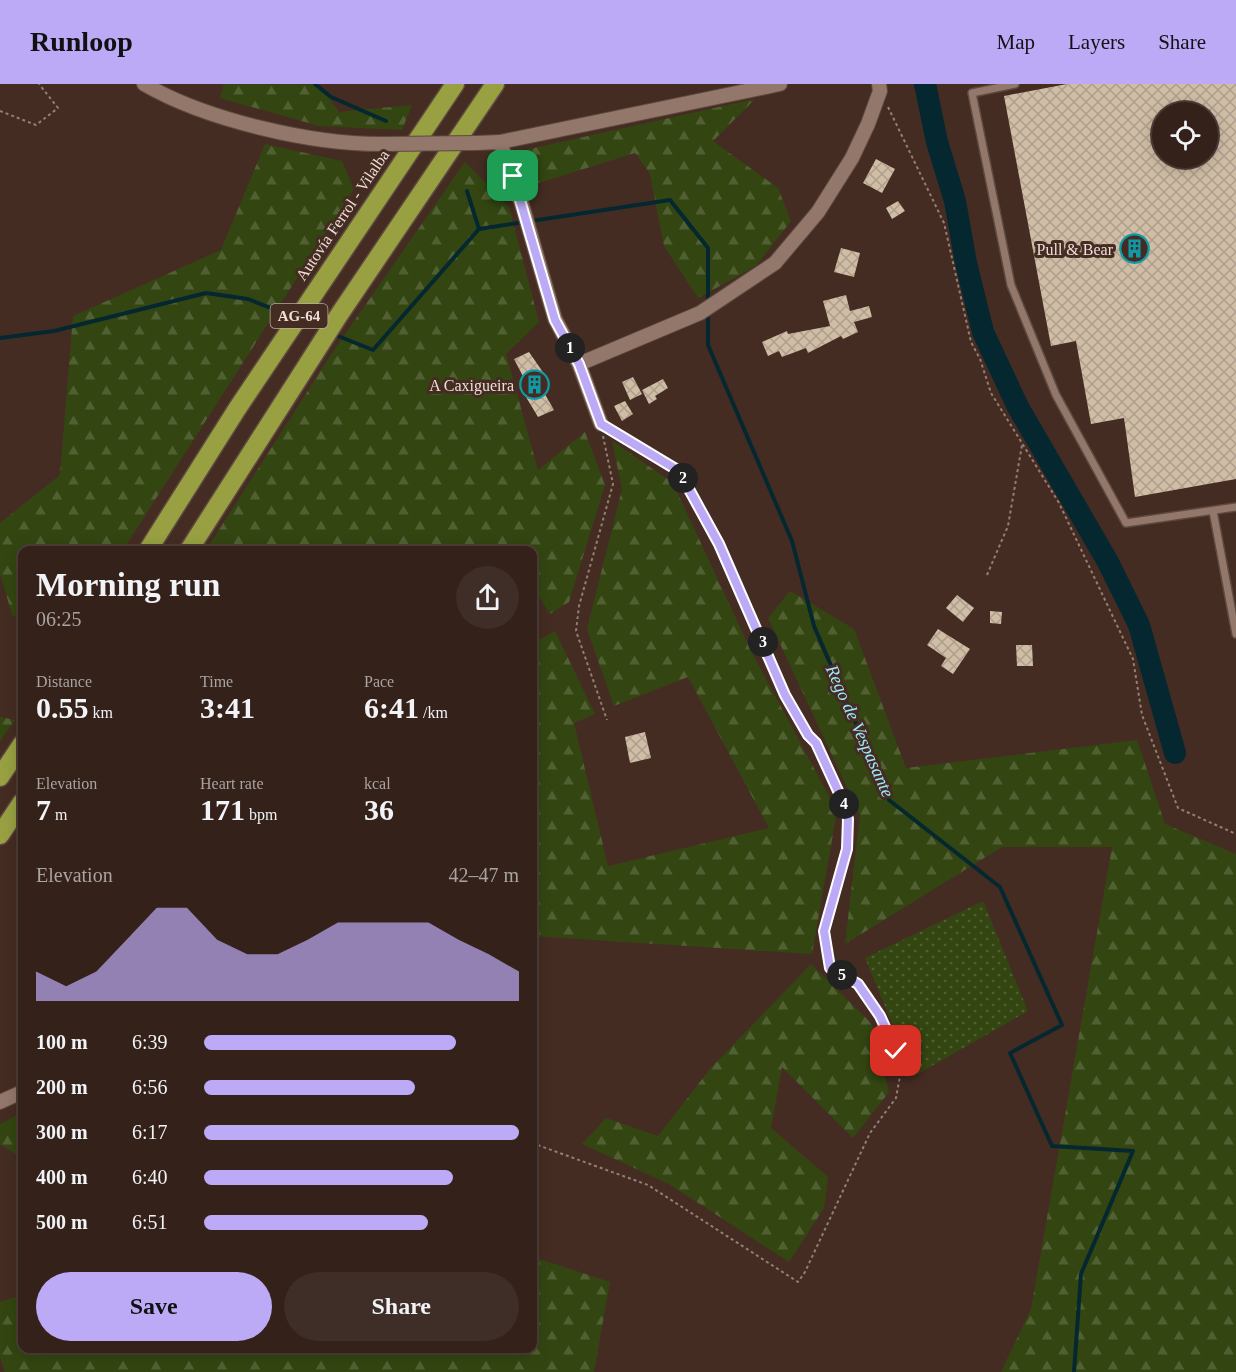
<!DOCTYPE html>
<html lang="en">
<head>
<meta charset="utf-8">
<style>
  :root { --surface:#33211a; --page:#3e2e27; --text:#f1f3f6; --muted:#a9a3a2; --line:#4e3e39; --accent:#bcaaf6 }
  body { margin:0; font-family:Georgia,serif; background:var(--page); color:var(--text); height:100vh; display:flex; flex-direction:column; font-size:22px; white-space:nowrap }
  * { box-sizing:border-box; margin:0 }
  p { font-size:20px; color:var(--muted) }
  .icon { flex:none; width:33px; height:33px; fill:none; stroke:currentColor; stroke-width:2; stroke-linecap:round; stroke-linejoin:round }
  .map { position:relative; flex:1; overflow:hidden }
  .details { position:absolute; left:18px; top:462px; width:519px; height:807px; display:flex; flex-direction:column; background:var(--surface); border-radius:12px; box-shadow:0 3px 15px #0003,0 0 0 2px var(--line) }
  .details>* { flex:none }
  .buttons { position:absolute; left:1152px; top:18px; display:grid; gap:12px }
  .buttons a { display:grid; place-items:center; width:66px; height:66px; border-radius:50%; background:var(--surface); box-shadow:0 3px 15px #0003,0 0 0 2px var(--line); font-size:30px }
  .pin { position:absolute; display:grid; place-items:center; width:51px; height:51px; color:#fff; margin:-26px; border-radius:12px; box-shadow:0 3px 9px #0006 }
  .km { position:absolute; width:30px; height:30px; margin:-15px; border-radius:50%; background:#222; color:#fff; font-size:16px; line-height:30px; text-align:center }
  .round { display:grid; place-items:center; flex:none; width:63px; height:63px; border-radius:32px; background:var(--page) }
  .summary { display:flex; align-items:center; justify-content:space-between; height:102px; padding:0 18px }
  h1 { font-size:33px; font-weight:800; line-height:45px }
  .stats { display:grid; grid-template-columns:repeat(3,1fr); gap:9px; height:102px; padding:6px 18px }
  .stats div { display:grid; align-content:center }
  .stats b { font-size:30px; font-weight:800 }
  .stats small { font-size:16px; font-weight:400 }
  .stats p { font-size:16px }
  .chart { height:168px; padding:12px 18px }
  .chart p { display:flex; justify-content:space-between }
  .chart svg { width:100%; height:108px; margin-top:6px; fill:var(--accent); opacity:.7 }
  .cta { display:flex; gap:12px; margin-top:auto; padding:12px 18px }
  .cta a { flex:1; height:69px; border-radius:36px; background:var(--accent); color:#111; font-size:24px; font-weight:800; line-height:69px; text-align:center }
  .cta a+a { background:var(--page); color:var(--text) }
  ul { padding:0 18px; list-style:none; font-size:20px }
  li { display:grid; grid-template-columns:96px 72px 1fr; align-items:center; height:45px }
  li i { height:15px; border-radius:8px; background:var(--accent) }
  header { display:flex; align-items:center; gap:36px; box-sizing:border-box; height:84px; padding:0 30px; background:var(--accent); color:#111 }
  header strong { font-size:28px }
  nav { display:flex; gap:33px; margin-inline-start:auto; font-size:21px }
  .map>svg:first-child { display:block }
</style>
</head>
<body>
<header>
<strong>Runloop</strong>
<nav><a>Map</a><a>Layers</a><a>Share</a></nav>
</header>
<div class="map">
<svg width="1236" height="1288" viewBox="0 0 1236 1288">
  <defs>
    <pattern id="grass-dots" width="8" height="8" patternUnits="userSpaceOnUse" patternTransform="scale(1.5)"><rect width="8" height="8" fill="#334611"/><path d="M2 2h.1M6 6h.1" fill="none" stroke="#516033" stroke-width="1.8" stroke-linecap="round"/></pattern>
    <pattern id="forest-firs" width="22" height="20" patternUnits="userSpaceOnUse" patternTransform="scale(1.5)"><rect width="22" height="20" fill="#334611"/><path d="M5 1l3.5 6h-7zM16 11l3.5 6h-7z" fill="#516033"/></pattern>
    <pattern id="building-cross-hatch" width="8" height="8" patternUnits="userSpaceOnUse" patternTransform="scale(1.5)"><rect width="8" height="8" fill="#d0bda5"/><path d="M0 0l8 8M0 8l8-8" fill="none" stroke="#ae9e8c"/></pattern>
  </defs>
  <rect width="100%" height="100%" fill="#442c22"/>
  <path fill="url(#grass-dots)" d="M983 817 1028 927 914 992 865 874Z"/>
  <g fill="url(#forest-firs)">
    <path d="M224 0H319L339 28 412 21 402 46 319 42 220 14Z"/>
    <path d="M755 15 713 57 778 104 791 137 756 182 698 214 664 162 650 90 635 69 529 102 525 66Z"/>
    <path d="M265 60 342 77 354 105 123 466H22V535L12 531 0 489V439L60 391 73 232 221 166Z"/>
    <path d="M465 78 509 123 539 238 506 270 538 386 585 348 605 401 569 518 550 530 533 503 532 466H206L334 266Z"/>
    <path d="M612 357 673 399 751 567 837 727 812 870 533 852V559L555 547 595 630 574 639 608 782 769 744 688 593 614 622 587 545 622 405Z"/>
    <path d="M790 507 854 545 906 684 1137 656 1165 740 1236 770V1288H1001L1031 1225 1112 763H1002L845 860 860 731 768 534Z"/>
    <path d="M0 633 15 636 0 657Z"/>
    <path d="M811 880 872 940 889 1008 853 1054 782 983 771 1044 828 1093 824 1124 789 1178 669 1100 582 1060 606 1034 658 1052 710 985Z"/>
    <path d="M22 1029V1074L0 1060V1040Z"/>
    <path d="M533 1173 610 1198 594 1288H5L0 1274V1218L22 1211V1264H532Z"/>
  </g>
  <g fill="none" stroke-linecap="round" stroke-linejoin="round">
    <g stroke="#052830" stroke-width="4">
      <path d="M315 0 331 13 386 37"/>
      <path d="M467 107 479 145 670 116 708 164V220"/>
      <path d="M708 227V261L792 457 814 542 889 716 1000 803 1062 941 1010 969 1052 1062 1133 1067 1081 1190 1074 1288"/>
      <path d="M303 237 324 246"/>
      <path d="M333 250 373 266 479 145"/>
      <path d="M0 254 54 247 206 209 248 215 293 233"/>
    </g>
    <path stroke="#052830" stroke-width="22" d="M925 0 937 58 955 117 966 179 983 248 1018 323 1108 478 1139 541 1175 669"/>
  </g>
  <g fill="url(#building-cross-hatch)" fill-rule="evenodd">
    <path d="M1067 0H1236V395L1135 413 1124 334 1091 340 1076 257 1051 262 1004 12ZM1162 28H1208V74H1162Z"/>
    <path d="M876 75 895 85 882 109 863 99Z"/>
    <path d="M898 117 905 127 892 135 886 124Z"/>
    <path d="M841 164 860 169 854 193 834 188Z"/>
    <path d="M846 211 850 227 869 222 872 233 854 238 858 248 843 255 841 252 808 269 806 264 782 273 779 267 768 272 762 258 787 247 788 250 830 242 823 217Z"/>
    <path d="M529 268 547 294 543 295 548 303 542 305 554 326 538 333 520 303 527 300 514 275Z"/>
    <path d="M633 293 642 310 630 316 622 298Z"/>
    <path d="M663 295 668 304 655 312 657 315 649 320 642 306Z"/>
    <path d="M625 317 633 330 622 337 614 322Z"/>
    <path d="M957 511 974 524 963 538 946 524Z"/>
    <path d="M990 527 1002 528 1001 540 990 539Z"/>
    <path d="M938 545 970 565 953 590 941 582 946 574 927 561Z"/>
    <path d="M1016 561H1032L1033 582H1017Z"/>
    <path d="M645 648 651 674 630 679 625 653Z"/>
  </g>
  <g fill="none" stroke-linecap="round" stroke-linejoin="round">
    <defs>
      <g id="lane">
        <path d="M1015 0 972 9 1011 201 1056 311 1126 439 1236 423"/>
        <path d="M1213 427 1236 550"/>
      </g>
      <g id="street">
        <path d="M144 0C206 36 313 61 385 60"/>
        <path d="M500 58 523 124 555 235 579 280 601 340"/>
        <path d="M476 59 500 58 780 0"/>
        <path d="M579 280 700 229 775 179 818 128 852 74 868 40 880 7 879 0"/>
        <path d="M0 1018 22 1008"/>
      </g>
      <g id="highway">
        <path d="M148 466 237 325 455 0"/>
        <path d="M189 466 339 231 495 0"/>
        <path d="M0 693 22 660"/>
        <path d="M0 751 22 718"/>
      </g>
    </defs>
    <use href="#lane" stroke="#5c493f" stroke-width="10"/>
    <use href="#street" stroke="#5c493f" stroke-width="16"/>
    <use href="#highway" stroke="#5c493f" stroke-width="21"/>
    <g stroke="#947f77" stroke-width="2" stroke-dasharray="3 3" stroke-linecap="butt">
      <path d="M888 23 944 139 971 258 980 275 991 309 1059 419 1133 575 1142 631 1178 724 1236 750"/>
      <path d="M0 27 36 41 58 24 39 0"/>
      <path d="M603 352 613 400 579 522 576 547 607 636"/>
      <path d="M987 491 1008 442 1022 361"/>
      <path d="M532 1059 648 1101 798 1198 805 1188 870 1049 896 1014 900 992 896 967 880 932 858 900 830 884 824 847 847 765 848 735 844 720 816 659 808 651 785 611 719 460 679 387 613 347"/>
    </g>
    <use href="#lane" stroke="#93776b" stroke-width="7"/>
    <use href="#street" stroke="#93776b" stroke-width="14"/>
    <use href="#highway" stroke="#98a042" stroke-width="18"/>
    <defs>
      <path id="street-bridge" d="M385 60 476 59"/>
    </defs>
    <use href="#street-bridge" stroke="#5c493f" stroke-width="16" stroke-linecap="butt"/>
    <use href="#street-bridge" stroke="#93776b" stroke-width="14"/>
  </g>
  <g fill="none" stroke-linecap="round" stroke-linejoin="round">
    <defs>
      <path id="route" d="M513 92 555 236 579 280 601 340 679 387 719 460 785 611 808 651 816 659 844 720 848 735 847 765 824 847 830 884 858 900 880 932 896 967"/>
    </defs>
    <use href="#route" stroke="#fff" stroke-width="12"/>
    <use href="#route" stroke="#bcaaf6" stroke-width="8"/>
  </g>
  <defs>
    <symbol id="building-ring" viewBox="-11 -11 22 22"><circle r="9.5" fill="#442c22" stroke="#0f9aa8" stroke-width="1.5"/><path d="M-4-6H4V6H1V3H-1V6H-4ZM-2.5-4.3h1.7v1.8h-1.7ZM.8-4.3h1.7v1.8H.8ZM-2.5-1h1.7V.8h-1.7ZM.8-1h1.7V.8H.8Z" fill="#0f9aa8"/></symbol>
  </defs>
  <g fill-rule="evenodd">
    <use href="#building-ring" x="1118" y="148" width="33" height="33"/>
    <use href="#building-ring" x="518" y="284" width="33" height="33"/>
  </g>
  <g text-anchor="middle" stroke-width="6" stroke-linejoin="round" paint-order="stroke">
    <rect fill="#442c22" stroke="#bba9a1" stroke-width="1.5" x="270.5" y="220" width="57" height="24" rx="4.5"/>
    <g font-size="15" font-weight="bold" fill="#eeded7">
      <text x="299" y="237">AG-64</text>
    </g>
    <g font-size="16" fill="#eeded7" stroke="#442c22">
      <text transform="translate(342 131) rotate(-56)" y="6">Autovía Ferrol - Vilalba</text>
    </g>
    <g font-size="16" fill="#eeded7" stroke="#442c22" text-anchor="end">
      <text x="1113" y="171">Pull &amp; Bear</text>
      <text x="514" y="307">A Caxigueira</text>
    </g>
    <g font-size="18" font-style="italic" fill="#9ce8fd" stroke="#442c22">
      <text transform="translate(860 647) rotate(66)" y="6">Rego de Vespasante</text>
    </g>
  </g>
</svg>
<div class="buttons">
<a><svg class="icon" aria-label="locate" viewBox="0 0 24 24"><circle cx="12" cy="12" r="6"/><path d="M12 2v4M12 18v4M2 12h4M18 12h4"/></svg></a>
</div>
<div class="pin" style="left:513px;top:92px;background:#1e9e55"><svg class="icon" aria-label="arrive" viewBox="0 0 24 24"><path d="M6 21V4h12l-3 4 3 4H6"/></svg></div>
<div class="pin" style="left:896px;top:967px;background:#d93025"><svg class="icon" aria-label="check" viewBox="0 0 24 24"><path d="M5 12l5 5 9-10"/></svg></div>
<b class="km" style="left:570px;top:264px">1</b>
<b class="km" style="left:683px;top:394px">2</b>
<b class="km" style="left:763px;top:558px">3</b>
<b class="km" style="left:844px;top:720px">4</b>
<b class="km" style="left:842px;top:891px">5</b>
<section class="details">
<div class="summary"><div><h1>Morning run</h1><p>06:25</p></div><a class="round"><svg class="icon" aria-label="share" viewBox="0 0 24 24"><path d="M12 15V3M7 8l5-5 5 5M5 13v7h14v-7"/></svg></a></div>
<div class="stats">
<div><p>Distance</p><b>0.55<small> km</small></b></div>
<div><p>Time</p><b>3:41</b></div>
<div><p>Pace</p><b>6:41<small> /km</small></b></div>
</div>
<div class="stats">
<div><p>Elevation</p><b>7<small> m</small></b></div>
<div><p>Heart rate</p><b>171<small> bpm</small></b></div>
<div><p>kcal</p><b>36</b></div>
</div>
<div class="chart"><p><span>Elevation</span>42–47 m</p>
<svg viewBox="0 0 160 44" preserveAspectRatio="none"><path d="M0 44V32L10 38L20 32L30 19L40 6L50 6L60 19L70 25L80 25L90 19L100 12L110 12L120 12L130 12L140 19L150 25L160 32V44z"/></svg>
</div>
<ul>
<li><b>100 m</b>6:39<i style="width:80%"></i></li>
<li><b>200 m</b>6:56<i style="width:67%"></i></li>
<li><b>300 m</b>6:17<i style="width:100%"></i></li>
<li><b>400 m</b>6:40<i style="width:79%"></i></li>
<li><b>500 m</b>6:51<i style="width:71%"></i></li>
</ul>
<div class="cta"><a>Save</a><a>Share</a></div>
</section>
</div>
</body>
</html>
